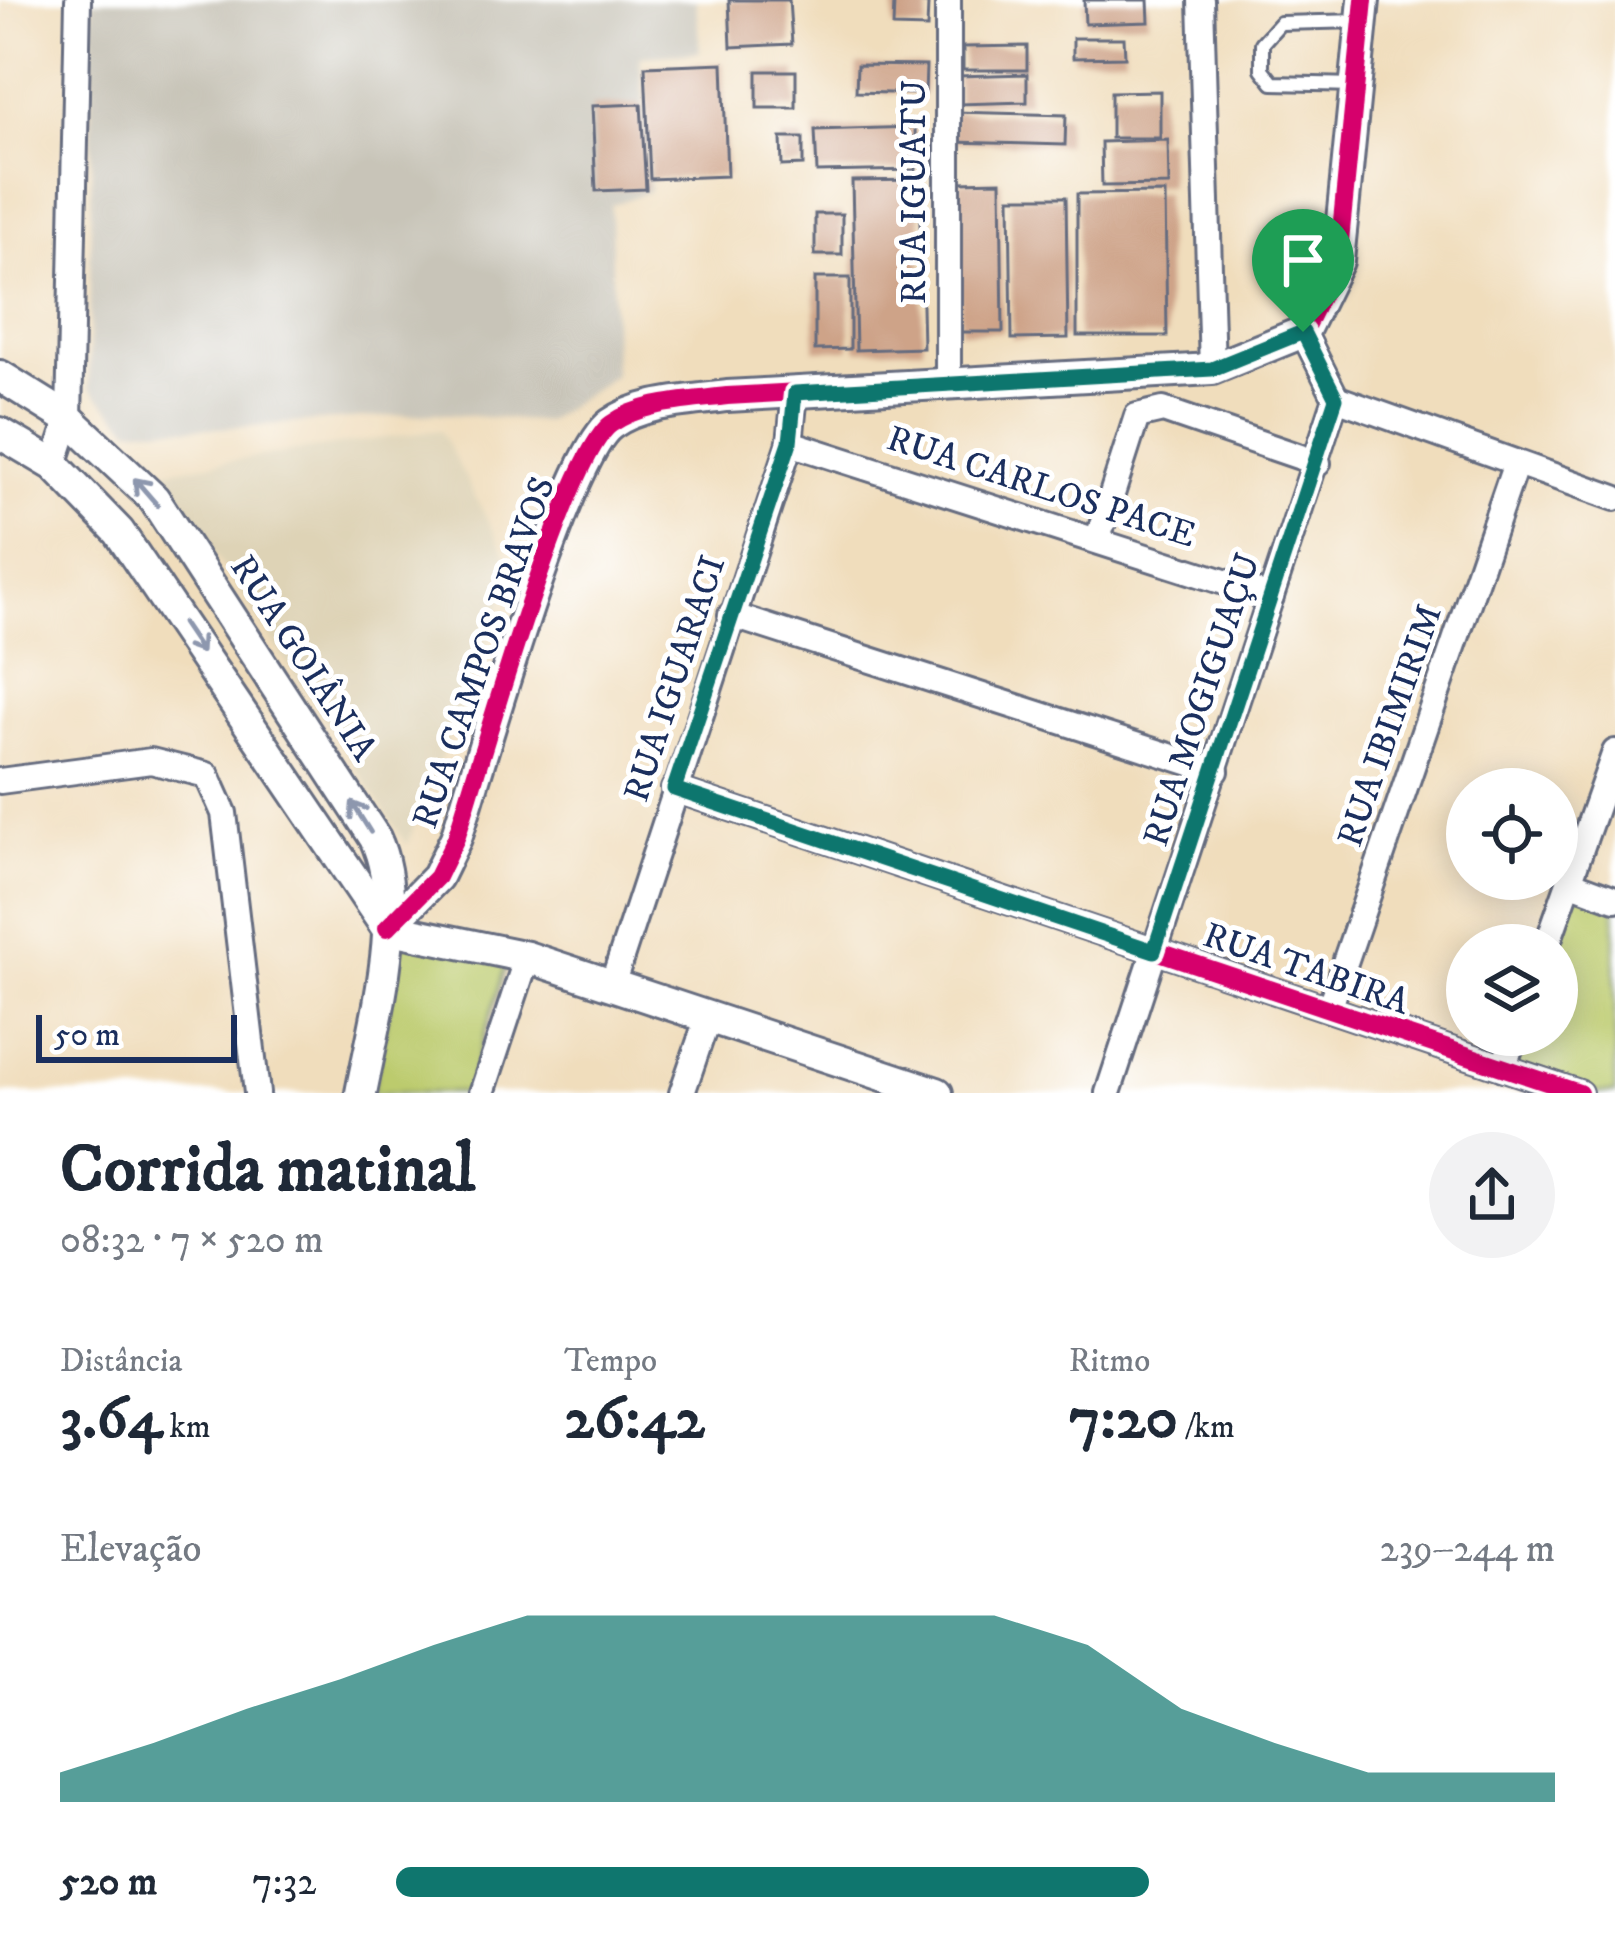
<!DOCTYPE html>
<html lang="pt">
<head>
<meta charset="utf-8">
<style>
  :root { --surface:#fff; --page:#f2f2f3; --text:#1f2937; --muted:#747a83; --accent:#0f766e }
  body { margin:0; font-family:"IM FELL DW Pica",serif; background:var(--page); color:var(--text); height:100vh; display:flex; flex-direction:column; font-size:45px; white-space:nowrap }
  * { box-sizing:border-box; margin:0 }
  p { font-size:39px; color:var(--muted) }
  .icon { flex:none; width:66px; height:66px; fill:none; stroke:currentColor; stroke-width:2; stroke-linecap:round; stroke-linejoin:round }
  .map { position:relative; height:1093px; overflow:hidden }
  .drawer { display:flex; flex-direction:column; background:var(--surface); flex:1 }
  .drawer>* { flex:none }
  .buttons { position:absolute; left:1446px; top:768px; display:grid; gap:24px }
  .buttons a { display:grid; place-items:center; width:132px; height:132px; border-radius:50%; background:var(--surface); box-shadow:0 6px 30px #0003; font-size:60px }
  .scale { position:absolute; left:36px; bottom:30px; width:201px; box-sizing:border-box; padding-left:12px; border:6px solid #1b2f5e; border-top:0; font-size:33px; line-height:42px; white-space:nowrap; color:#1b2f5e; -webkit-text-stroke:9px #fff; paint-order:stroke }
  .pin { position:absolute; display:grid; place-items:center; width:102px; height:102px; color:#fff; margin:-123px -51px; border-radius:50% 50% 50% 0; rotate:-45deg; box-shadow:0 0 12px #0007 }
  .pin .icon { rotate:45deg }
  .round { display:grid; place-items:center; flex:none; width:126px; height:126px; border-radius:63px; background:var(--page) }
  .overview { display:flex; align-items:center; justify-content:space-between; height:204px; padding:0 60px }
  h1 { font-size:66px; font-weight:800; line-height:90px }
  .stats { display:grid; grid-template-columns:repeat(3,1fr); gap:18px; height:204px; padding:12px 60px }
  .stats div { display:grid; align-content:center }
  .stats b { font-size:60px; font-weight:800 }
  .stats small { font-size:33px; font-weight:400 }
  .stats p { font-size:33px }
  .chart { height:336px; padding:24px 60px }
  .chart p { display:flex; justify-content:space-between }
  .chart svg { width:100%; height:216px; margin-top:12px; fill:var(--accent); opacity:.7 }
  ul { padding:0 60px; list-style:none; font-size:39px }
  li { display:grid; grid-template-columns:192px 144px 1fr; align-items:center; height:90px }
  li i { height:30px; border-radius:15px; background:var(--accent) }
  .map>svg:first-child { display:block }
</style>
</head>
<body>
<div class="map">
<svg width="1615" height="1093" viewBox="0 0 1615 1093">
  <rect width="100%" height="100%" fill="#fff"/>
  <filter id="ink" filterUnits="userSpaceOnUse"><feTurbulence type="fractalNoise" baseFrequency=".00833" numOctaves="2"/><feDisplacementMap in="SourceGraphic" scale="24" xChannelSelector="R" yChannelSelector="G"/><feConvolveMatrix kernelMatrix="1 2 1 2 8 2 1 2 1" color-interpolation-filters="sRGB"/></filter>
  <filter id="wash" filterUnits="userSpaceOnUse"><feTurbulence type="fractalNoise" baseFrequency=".004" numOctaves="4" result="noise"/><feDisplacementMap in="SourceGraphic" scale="48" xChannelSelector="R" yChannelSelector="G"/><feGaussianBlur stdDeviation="2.7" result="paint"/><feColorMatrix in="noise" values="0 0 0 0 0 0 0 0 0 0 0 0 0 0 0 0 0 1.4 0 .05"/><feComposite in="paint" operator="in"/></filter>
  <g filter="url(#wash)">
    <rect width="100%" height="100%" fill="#f0ddbc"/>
    <path fill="#ded3b6" d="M440 430 514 570 407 845 160 471Z"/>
    <path fill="#c8c4b8" d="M93 0H696L700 52 640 56 650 191 611 205 614 375 545 422 436 413 220 428H131L89 388Z"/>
    <g fill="#bccb6d" stroke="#6c7d66" stroke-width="3">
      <path d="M1569 882 1615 899V1093H1579L1503 1068 1515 1035H1557V945Z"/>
      <path d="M406 919 509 955 467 1093H372Z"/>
    </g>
    <g id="blocks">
      <g fill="#cea388">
        <path d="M729 0H789L792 44 731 47Z"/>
        <path d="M1084 0H1148L1149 22 1085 24Z"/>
        <path d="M894 2 928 4 927 28 893 27Z"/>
        <path d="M1073 38H1124L1125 57 1073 58Z"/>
        <path d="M1027 46V70H963V47Z"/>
        <path d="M723 63 727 176 650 179 645 66Z"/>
        <path d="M857 65 926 66 925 94 856 92Z"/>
        <rect x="757" y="71" width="39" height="37"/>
        <path d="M1027 74V102L958 104 957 76Z"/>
        <path d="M1160 91V138H1111V92Z"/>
        <path d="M641 104 646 189 596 191 592 106Z"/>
        <path d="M953 112 1066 115 1065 145 952 142Z"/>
        <path d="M915 127 916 170 817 172 815 130Z"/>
        <path d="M781 138H803V165L782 166Z"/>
        <path d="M1168 140 1169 185 1102 186 1101 142Z"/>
        <path d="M919 180 923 348 856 350 852 181Z"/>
        <path d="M1001 181 1003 332H960L959 182Z"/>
        <path d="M1165 193 1167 336H1077V194Z"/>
        <path d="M1010 197H1066L1068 338 1012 339Z"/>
        <rect x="815" y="214" width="27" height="41"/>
        <path d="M815 278H850V349L815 350Z"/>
      </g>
    </g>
  </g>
  <g filter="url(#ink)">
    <use href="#blocks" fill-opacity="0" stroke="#666c7f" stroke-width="3"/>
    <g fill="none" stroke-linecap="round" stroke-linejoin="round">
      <defs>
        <path id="service" d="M1356 85 1273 83 1262 69V43L1280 23 1361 21"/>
        <g id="minor">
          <path d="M1201 0 1212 369"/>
          <path d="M948 385V0"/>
          <path d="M1336 398 1615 498"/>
          <path d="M790 443 1271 597"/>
          <path d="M54 465 69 419 78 0"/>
          <path d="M1098 538 1137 416 1163 410 1318 463"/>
          <path d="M731 615 1216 771"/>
          <path d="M0 781 151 761 207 775 224 813 257 1093"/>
          <path d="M674 789 1579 1093"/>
          <path d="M1569 882 1615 899"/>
          <path d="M1547 945 1615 752"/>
          <path d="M612 985 790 443 795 393"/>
          <path d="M1329 1009 1516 463"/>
          <path d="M1503 1068 1515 1035"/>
          <path d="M482 1093 527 957"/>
          <path d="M682 1093 708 1017"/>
          <path d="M1108 1093 1336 398 1303 332"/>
        </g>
        <g id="tertiary">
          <path d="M0 376 69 419 154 499 375 838C407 906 375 1021 361 1093"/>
          <path d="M0 433 54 465 119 532 387 928"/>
          <path d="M387 928 437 877 456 838C479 767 565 457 611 424 643 401 690 401 727 396L1212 369 1303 332 1338 261 1364 0"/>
          <path d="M387 928 527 957 937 1093"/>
        </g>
      </defs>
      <use href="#service" stroke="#666c7f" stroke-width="18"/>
      <use href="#minor" stroke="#666c7f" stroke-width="30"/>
      <use href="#tertiary" stroke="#666c7f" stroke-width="36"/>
      <use href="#service" stroke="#fff" stroke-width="12"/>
      <use href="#minor" stroke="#fff" stroke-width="24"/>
      <use href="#tertiary" stroke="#fff" stroke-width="30"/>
      <defs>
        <g id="cycleway">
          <path d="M674 789 1579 1093"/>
          <path d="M387 928 437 877 456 838C479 767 565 457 611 424 643 401 690 401 727 396L1212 369 1303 332 1338 261 1364 0"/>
        </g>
      </defs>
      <use href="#cycleway" stroke="#fff" stroke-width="26"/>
      <use href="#cycleway" stroke="#d6006c" stroke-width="18"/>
    </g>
    <defs><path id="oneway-shaft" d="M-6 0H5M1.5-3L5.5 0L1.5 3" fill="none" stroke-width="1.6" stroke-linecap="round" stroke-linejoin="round" transform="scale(3)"/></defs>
    <g stroke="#8d97ae">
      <use href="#oneway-shaft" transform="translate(146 492) rotate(-131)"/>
      <use href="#oneway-shaft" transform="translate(192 638) rotate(56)"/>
      <use href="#oneway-shaft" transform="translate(361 817) rotate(-122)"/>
    </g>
  </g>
  <g fill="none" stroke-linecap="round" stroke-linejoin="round" filter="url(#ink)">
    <defs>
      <path id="route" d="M1303 332 1336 398 1154 951 674 789 790 442 795 393 1212 369Z"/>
    </defs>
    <use href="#route" stroke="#fff" stroke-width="24"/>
    <use href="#route" stroke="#0f766e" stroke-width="15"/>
  </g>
  <g text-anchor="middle" stroke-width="10" stroke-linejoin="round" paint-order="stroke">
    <g font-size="36" fill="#1b2f5e" stroke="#fff">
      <text transform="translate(912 192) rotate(-90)" y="13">RUA IGUATU</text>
      <text transform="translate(1042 485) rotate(18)" y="13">RUA CARLOS PACE</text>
      <text transform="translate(482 652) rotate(-71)" y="13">RUA CAMPOS BRAVOS</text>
      <text transform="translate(305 657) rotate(57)" y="13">RUA GOIÂNIA</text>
      <text transform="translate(673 678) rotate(-72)" y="13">RUA IGUARACI</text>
      <text transform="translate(1200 699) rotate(-72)" y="13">RUA MOGIGUAÇU</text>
      <text transform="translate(1388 725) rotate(-71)" y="13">RUA IBIMIRIM</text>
      <text transform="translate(1307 967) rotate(19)" y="13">RUA TABIRA</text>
    </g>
  </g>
</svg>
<div class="buttons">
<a><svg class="icon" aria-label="locate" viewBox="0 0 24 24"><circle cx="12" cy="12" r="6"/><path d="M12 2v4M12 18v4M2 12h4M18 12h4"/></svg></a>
<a><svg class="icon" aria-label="layers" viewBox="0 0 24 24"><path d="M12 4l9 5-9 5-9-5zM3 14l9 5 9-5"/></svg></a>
</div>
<div class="scale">50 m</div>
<div class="pin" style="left:1303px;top:332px;background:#1e9e55"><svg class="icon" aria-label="arrive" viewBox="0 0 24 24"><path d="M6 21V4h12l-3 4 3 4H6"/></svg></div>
</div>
<section class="drawer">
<div class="overview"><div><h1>Corrida matinal</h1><p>08:32 · 7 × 520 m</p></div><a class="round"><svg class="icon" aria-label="share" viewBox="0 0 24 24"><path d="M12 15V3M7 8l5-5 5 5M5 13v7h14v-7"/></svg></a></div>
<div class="stats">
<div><p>Distância</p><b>3.64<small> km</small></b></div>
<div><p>Tempo</p><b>26:42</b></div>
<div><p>Ritmo</p><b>7:20<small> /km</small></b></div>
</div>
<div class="chart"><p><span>Elevação</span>239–244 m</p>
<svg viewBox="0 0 160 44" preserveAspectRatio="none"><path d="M0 44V38L10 32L20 25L30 19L40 12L50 6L60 6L70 6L80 6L90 6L100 6L110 12L120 25L130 32L140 38L150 38L160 38V44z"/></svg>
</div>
<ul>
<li><b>520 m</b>7:32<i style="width:65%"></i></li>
</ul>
</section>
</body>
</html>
